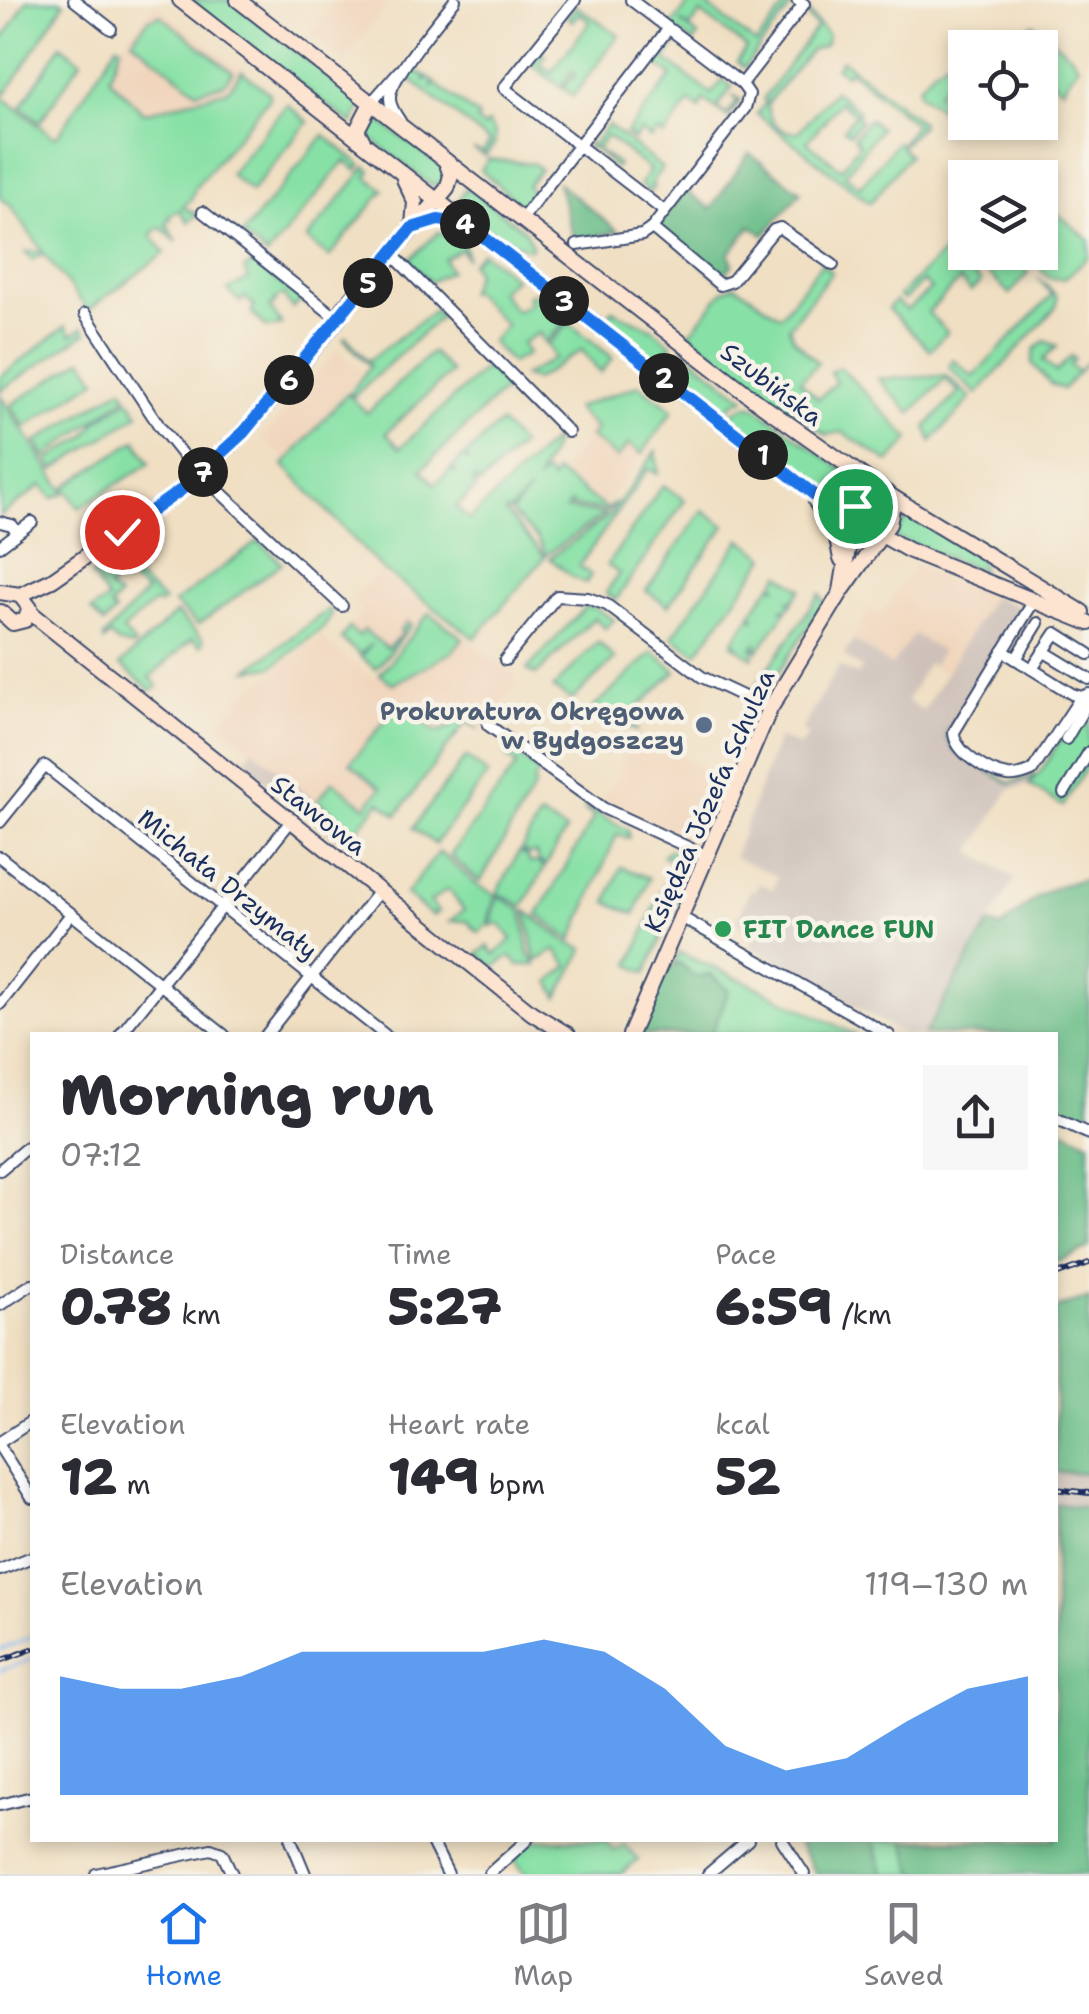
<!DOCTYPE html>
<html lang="en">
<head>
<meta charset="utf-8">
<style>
  :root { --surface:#fff; --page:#f7f7f7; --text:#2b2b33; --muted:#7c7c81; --line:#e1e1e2; --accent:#1a73e8 }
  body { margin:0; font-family:"Shantell Sans",sans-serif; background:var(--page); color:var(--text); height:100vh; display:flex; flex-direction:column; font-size:38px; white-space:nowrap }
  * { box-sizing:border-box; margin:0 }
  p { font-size:32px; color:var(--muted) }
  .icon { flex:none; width:55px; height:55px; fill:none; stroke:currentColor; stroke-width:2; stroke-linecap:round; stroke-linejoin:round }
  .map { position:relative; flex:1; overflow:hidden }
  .side { position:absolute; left:30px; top:1032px; width:1028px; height:810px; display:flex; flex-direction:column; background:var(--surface); border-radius:0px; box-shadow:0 5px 15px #0003 }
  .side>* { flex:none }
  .tools { position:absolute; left:948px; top:30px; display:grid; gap:20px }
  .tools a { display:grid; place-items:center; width:110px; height:110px; border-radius:0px; background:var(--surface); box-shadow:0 5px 15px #0003; font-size:50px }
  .pin { position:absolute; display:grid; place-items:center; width:85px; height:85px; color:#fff; margin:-42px; border:5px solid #fff; border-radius:50%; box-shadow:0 2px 10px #0007 }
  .km { position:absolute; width:50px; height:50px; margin:-25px; border-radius:50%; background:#222; color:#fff; font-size:28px; line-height:50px; text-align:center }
  .round { display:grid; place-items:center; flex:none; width:105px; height:105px; border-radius:0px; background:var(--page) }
  .overview { display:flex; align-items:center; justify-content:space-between; height:170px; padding:0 30px }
  h1 { font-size:55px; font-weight:800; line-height:75px }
  .stats { display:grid; grid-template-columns:repeat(3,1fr); gap:15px; height:170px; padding:10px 30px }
  .stats div { display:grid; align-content:center }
  .stats b { font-size:50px; font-weight:800 }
  .stats small { font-size:28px; font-weight:400 }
  .stats p { font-size:28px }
  .chart { height:280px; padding:20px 30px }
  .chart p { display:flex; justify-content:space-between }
  .chart svg { width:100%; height:180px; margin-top:10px; fill:var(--accent); opacity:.7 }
  .menu { display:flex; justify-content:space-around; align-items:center; height:140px; border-top:2px solid var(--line); background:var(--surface); font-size:28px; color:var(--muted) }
  .menu a { display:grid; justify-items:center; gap:5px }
  .menu .active { color:var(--accent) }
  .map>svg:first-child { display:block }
</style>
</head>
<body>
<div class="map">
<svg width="1089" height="1874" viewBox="0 0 1089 1874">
  <rect width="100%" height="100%" fill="#f7f3e8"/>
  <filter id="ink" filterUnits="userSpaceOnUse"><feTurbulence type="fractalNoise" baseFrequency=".01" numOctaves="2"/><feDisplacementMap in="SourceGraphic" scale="20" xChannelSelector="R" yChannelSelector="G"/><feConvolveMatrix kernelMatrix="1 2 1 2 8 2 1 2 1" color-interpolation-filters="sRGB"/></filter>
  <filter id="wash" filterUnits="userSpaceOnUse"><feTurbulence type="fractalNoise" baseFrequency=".0048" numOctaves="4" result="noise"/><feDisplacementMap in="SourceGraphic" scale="40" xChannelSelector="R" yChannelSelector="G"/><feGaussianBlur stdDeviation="2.25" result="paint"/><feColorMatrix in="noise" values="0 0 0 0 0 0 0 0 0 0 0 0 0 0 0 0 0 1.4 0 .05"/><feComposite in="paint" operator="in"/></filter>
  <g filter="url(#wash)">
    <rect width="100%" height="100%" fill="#f0dfc2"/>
    <g fill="#f1d5bc">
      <path d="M337 0H391L344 61 310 34Z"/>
      <path d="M155 3 242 71 228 90 144 113 109 78 121 46Z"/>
      <path d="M337 350 362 371 286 460 262 439 296 399 302 404 306 399 301 394Z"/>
      <path d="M641 387 673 410 607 505 560 471 585 439V427L578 415Z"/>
      <path d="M915 565 993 595 946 674 932 666 941 651 914 634 891 666 851 638 870 609 880 616Z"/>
      <path d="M379 573 426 608 377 670 340 639 362 612 351 600Z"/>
      <path d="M430 611 500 665 515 673 518 682 482 729 462 714 450 727 438 732 356 833 220 723 248 692 321 637 374 679Z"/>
      <path d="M638 734 708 770 714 801 696 843 603 800Z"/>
    </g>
    <g fill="#cec1b9">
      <path d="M993 595 1022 609 946 735 955 751 1009 784 1038 775 1029 785 1009 790 971 852 1015 879 924 1035H905L750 946 756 931 740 927 741 924 737 921 750 890 755 891 759 883 774 889 777 876 734 857 778 738 800 746 808 735 801 730 839 666 857 675 862 669 843 655 854 640 891 666 914 634 941 651 932 666 927 663 907 701 923 711Z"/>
      <path d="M253 749 356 833 346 846 242 763Z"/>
      <path d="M1055 1472 1089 1473V1508L1055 1504Z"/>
    </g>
    <g fill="#87e1a6" stroke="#518882" stroke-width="2.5">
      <path d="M27 0H60L64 3 6 94 0 89V44Z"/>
      <path d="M189 0H230L364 104 352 124Z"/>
      <path d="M692 0H700L756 44 784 8 782 0 791 7 744 68 737 62 747 48 701 13 690 27 680 22 698 36 693 43 671 26Z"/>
      <path d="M576 6 619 35 573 96 563 88 575 75 572 71 561 87 531 64 540 51 546 55 540 64 551 72 590 22 579 13 572 21 567 17Z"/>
      <path d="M808 12 828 35 825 45 811 50 770 100 767 106C769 122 782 134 798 132L834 91 859 111 856 116 861 120 850 134 844 129 855 114 840 102 807 142 841 169 859 145 854 137 869 119 880 128 845 175 860 187 897 142 901 144 915 124 850 71 845 74 836 68 842 60 921 122 920 127 901 147 909 155 870 203 757 114 766 102 763 99 817 27 806 15Z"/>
      <path d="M160 15 233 72 224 84 197 91 132 40 149 19Z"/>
      <path d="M1033 24 1072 56 1078 65 1062 89 1040 70V48L1001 47 1015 26 1022 31Z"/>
      <path d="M671 40 676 44 665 59 711 94 723 80 732 87 717 108 727 115 738 101 732 96 741 100 728 118 704 100 700 109 690 102 664 136 658 131 651 139 641 131 634 140 626 134 672 76 654 62Z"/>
      <path d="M117 44 121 46 109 78 144 113 228 90 242 71 269 93V98L195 188 191 199 183 207 198 215 188 222 180 210 169 216 171 220 166 223 177 242 160 227 151 235 165 253 88 310 44 254 32 260 25 252H43L10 205 0 198V95L54 137 59 134Z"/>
      <path d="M61 45 81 61 40 122 21 107Z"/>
      <path d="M965 49V60L937 94 950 106 944 112 920 94 918 87 935 68Z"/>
      <path d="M411 69 426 76 424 82 428 77 434 82 431 88 436 84 479 117 476 121 484 127 488 123 495 134V143L485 156 473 149 482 153 490 142 411 80 399 90Z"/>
      <path d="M287 104 308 122 251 192 230 174Z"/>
      <path d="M378 120 443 167 446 173 442 183 432 186 371 139 366 125 369 121Z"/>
      <path d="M608 125 662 168 651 183 654 186 650 192 640 184 650 170 607 136 596 150 618 164 615 168 594 149 589 148 587 143 592 145Z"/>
      <path d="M324 135 361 165 357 170 345 161 267 256 242 235Z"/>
      <path d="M488 159 534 164 540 169 527 186 534 193 529 200 519 204 481 170Z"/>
      <path d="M366 167 371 171 367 177 384 190 329 257 307 239Z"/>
      <path d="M468 187 525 231 532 245 530 249 487 233 454 206Z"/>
      <path d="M1040 199 1089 240 1088 257 1064 279 1050 278 1032 260 1052 235 1040 225Z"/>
      <path d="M439 232 463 239 467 259 461 249 444 259 450 271 430 282 409 260Z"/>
      <path d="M950 246 951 251 981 282 971 291 960 280 928 312 947 332 930 350 888 309 895 301 907 310 931 289 923 281 904 300 899 296Z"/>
      <path d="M482 252 515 278 500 291 516 311 530 303 527 297 532 293 567 321 545 343 539 333 522 343 528 354 511 363 491 342 506 325 471 290 468 293 476 273 471 263Z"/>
      <path d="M967 253H1007L1029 272 1010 294Z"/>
      <path d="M255 263 302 301 292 308 283 295 275 299 276 302 270 307 282 325 267 328 251 312 255 307 245 297 240 302 228 290 249 279 244 269Z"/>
      <path d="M821 264 832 272 789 327 793 338 818 363 800 381 818 399 836 382 830 372 840 367 910 439 889 462 842 432 826 435 684 331 691 332 723 291 735 285 780 316Z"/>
      <path d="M1038 278 1057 296 1056 307 977 394 949 367 953 359 973 377 1052 295Z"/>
      <path d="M435 310 441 316 354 396 350 393 370 366 344 339 346 337 368 361Z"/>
      <path d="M612 310 653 329 672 345 655 366 626 343 608 316Z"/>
      <path d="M569 323 613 358 600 373 582 350 535 380 524 376 555 358 548 345Z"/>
      <path d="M66 326 71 335 83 328 86 333 0 391V377Z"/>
      <path d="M1045 341 1057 346 1043 360 1056 372 1071 356 1075 359 1070 365 1078 372 1089 360 1063 389 1050 384 1032 363 1035 349Z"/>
      <path d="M681 349 745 398 733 403 723 416 663 371Z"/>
      <path d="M432 352 451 372 386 433 400 448 490 363 510 384 421 470 435 484 451 469 456 474 453 467 463 457 469 462 466 455 500 423 521 445 480 484 475 479 473 481 477 487 456 507 469 520 555 438C552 454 543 464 538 479L545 473 552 480 555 472 607 509 616 502 609 511 570 506 572 502 566 509 605 514 546 555 537 538 511 513 529 491 511 510 505 512 545 557 475 638 382 569 284 465 347 393 367 413Z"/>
      <path d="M83 359 97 380 25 427 11 405Z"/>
      <path d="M947 376 971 398 932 441 926 427 959 392 945 379 911 413 878 379Z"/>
      <path d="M639 385 673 410 642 454 629 444 617 458 590 437 596 429 575 408Z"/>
      <path d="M122 388 127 396 45 457 36 442Z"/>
      <path d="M0 395 65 493 52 498 42 485 0 516Z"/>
      <path d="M129 399 139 414 54 470 48 460 86 436 97 421Z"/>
      <path d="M744 406H754L851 476 839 504 730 420 733 413Z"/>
      <path d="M136 440 150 463 79 508 65 487Z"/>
      <path d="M656 451 658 474 648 469 579 566 591 575 586 583 573 578 550 558 611 514Z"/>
      <path d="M663 485 685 500 616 600 606 593 619 573 607 565Z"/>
      <path d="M703 510 725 526 668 606 646 591Z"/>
      <path d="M909 514 979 557 982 571 893 537Z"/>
      <path d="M741 539 766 557 697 653 672 637Z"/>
      <path d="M259 541 282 563 198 625 174 603Z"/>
      <path d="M114 559 164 601 159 605 155 602 123 630 135 645 132 647 117 643 110 636 104 641V637L146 592 113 568 106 576 113 583 109 589 119 597 110 607 115 612 104 624 91 611 108 600 92 576Z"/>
      <path d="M780 574 801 589 792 601 787 600 792 603 788 608 780 610H787L758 651 756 643 752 648 755 649 753 658 731 644 737 645 733 641 751 615 755 620 752 612 772 584 777 588 774 583Z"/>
      <path d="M820 594 824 602 762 698 752 692Z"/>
      <path d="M585 607H594L614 620 605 628 594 618 536 675 527 670Z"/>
      <path d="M329 609 332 615 323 628 272 667 248 670Z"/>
      <path d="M1022 609 951 731 956 750 1010 783 1039 774 1085 700 1089 702V763L1063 806 1029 785 1036 776 1010 784 955 751 946 735Z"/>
      <path d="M176 613 204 640 201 646 192 639 150 677 158 686 152 691 120 665Z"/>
      <path d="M429 613 463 638 452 652 393 684 380 674Z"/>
      <path d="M407 622 411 625 376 669 361 657 371 644 360 655 341 639 349 628 359 636 364 630 387 648 402 634 400 631Z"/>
      <path d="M598 642 615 659 572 700 553 688Z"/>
      <path d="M653 652 676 671 627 718 638 731 590 711Z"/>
      <path d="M400 703 436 732 451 727 462 715 480 730 466 722 397 815 380 802 356 831 318 800 333 781 366 807 381 788 350 763Z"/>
      <path d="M515 753 539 772 533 783 535 786 480 882 450 856 517 765 506 756Z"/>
      <path d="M466 757 488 774 435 844 413 828Z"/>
      <path d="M583 809 590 810 628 830 629 838 617 834 572 940 538 915 594 817Z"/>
      <path d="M540 816 566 831 546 865 539 861 536 853 529 854 521 850Z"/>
      <path d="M669 850 692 858 694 863 646 973 630 965 674 862 662 856Z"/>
      <path d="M439 852 477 885 495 895 488 923 479 933 467 921H450L464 910 448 889 430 902 438 912 432 916 406 894Z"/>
      <path d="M519 852 527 856 530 863 537 862 545 867 523 906 497 893Z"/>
      <path d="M621 867 649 878 635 914 607 902Z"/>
      <path d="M498 896 522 910 529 953 536 965H518L510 956 494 967 478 954 488 946 495 955 512 939 499 923 490 926Z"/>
      <path d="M526 911 569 943 584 949 558 997 550 981 569 966 556 950 536 961Z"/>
      <path d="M679 953 753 985 856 1035H646Z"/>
      <path d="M533 1840H606L614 1851 624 1844 638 1860 621 1874H526L513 1858Z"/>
      <path d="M873 1840H904L915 1874H884Z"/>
    </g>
    <g fill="#6dbf8b" stroke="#447774" stroke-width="2.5">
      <path d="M749 153 801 192 764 235 751 226 729 254 733 264 720 280 657 227 685 190 711 209Z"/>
      <path d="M558 183 618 231 574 241Z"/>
      <path d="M1089 879V1120L1055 1105V1035H924L989 924 1002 928C1031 901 1046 884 1089 879Z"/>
      <path d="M681 964 694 976 711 975 729 990 711 1035H638L664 975 670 967Z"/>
      <path d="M1055 1125 1089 1142V1248L1055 1263Z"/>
      <path d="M1089 1298V1473L1055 1472V1309Z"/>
      <path d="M1055 1504 1089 1508V1874H915L904 1840H1055Z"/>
      <path d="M795 1840H873L884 1874H816Z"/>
    </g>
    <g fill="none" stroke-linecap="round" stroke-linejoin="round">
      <g stroke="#84b9f3" stroke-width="2.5">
        <path d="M0 1650 32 1637"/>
        <path d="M0 1671 32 1659"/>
      </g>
    </g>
  </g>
  <g filter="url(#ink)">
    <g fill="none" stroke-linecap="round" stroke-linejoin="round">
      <defs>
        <g id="street">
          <path d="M74 0 111 29"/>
          <path d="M575 0 504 88 664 211"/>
          <path d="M631 0 742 84"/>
          <path d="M371 103 399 71"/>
          <path d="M400 121C396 115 390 107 390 99 388 79 441 18 455 0"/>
          <path d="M203 212 338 319"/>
          <path d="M522 219 668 29"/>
          <path d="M652 228 720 285 732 281 774 230 780 228 833 265"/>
          <path d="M577 245 642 235 652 228 745 108 749 94 742 84 804 4 797 0"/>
          <path d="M391 253 568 432"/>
          <path d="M85 314 160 427 188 462 342 606"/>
          <path d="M0 522 12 525 17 532"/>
          <path d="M0 546 32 522"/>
          <path d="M1035 599 954 732C954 752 988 773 1008 776 1016 777 1025 774 1032 771L1081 697"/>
          <path d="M1003 651 1072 694 1081 697 1089 694"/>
          <path d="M1043 651 1089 679"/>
          <path d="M1016 659 1038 623"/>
          <path d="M505 660 557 596 588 598 607 605 702 677 770 709"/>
          <path d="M1032 669 1056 633 1089 654"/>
          <path d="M488 725 603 808 707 856"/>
          <path d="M1066 739 1089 700"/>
          <path d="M1064 793 1089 752"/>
          <path d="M0 822 45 766 385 1035"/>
          <path d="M0 857 224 1035"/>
          <path d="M681 917 889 1035"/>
          <path d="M0 1004 71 914"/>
          <path d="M120 1035 291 821"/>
          <path d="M266 1035 379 891"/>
          <path d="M1055 1118 1089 1134"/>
          <path d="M0 1170 32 1143"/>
          <path d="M0 1305 32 1284"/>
          <path d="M0 1442 32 1421"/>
          <path d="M0 1447 32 1498"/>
          <path d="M0 1570 32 1557"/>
          <path d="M0 1805 32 1797"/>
          <path d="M291 1840 305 1874"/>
          <path d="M431 1840 448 1874"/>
          <path d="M782 1840 804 1874"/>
          <path d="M96 1874 211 1849 222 1853 232 1874"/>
          <path d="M489 1874 527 1840"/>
          <path d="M708 1874 748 1840"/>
        </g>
        <g id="secondary">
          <path d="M180 0 825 503 908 550 1089 623"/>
          <path d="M238 0 759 403 894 498 1082 612"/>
          <path d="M364 143 357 130 371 103"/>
          <path d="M404 179 415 202 413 225"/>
          <path d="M816 502 836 533 841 559"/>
          <path d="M841 591 855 506 861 496 879 487"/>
          <path d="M0 592 20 595 52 580 181 490 244 432 338 319 345 306 447 189 451 176 446 161"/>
          <path d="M1 612 13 623 25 620 30 608 20 595"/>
          <path d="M30 612 532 1013 568 1035"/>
          <path d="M630 1035 770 709 841 592 889 524 894 498"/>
        </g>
      </defs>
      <use href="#street" stroke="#3b496d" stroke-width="14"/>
      <use href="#secondary" stroke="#3b496d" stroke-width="18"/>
      <use href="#street" stroke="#fff" stroke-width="10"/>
      <use href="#secondary" stroke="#fde4d1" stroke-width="14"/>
      <defs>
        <g id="rail">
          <path d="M1055 1275 1089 1263"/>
          <path d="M1055 1489 1089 1493"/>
          <path d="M0 1661 32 1649"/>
        </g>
      </defs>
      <use href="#rail" stroke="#1b2f5e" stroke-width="6"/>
      <use href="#rail" stroke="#f7f3e8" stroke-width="2.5" stroke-dasharray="8" stroke-linecap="butt"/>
    </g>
  </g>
  <g fill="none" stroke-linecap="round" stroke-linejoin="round" filter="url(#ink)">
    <defs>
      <path id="route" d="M122 532 181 490 244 432 412 228 438 220 467 224 825 503 852 521 855 506"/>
    </defs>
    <use href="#route" stroke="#fff" stroke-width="20"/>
    <use href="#route" stroke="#1a73e8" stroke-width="12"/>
  </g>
  <circle fill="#5c6f8a" stroke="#f7f3e8" stroke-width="4" cx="704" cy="725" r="10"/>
  <circle fill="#2e9e5b" stroke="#f7f3e8" stroke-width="4" cx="723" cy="929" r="10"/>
  <g text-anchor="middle" stroke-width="9" stroke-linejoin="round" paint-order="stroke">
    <g font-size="25" fill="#1b2f5e" stroke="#f7f3e8">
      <text transform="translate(772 384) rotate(37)" y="9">Szubińska</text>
      <text transform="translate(709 801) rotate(-66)" y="9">Księdza Józefa Schulza</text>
      <text transform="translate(319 815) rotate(38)" y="9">Stawowa</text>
      <text transform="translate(228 884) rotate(39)" y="9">Michała Drzymały</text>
    </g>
    <g font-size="25" font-weight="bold" fill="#4e5e75" stroke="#f7f3e8" text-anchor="end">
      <text x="684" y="720">Prokuratura Okręgowa<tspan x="684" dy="29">w Bydgoszczy</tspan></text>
    </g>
    <g font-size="25" font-weight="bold" fill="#27864d" stroke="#f7f3e8" text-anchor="start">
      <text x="743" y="938">FIT Dance FUN</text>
    </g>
  </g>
</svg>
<div class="tools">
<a><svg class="icon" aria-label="locate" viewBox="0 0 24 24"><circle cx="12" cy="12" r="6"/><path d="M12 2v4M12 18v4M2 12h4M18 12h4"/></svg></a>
<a><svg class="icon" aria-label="layers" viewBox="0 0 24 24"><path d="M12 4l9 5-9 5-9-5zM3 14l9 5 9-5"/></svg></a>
</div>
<div class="pin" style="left:855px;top:506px;background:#1e9e55"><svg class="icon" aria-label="arrive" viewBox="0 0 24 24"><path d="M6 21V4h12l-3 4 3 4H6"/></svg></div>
<div class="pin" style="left:122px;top:532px;background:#d93025"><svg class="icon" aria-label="check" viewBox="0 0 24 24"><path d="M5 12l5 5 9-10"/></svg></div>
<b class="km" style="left:763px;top:455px">1</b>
<b class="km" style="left:664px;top:378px">2</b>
<b class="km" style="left:564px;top:301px">3</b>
<b class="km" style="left:465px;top:224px">4</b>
<b class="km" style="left:368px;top:283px">5</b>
<b class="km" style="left:289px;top:380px">6</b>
<b class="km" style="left:203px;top:472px">7</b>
<section class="side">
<div class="overview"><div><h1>Morning run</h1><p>07:12</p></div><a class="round"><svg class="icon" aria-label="share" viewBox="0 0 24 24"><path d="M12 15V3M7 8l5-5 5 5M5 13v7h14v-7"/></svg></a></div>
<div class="stats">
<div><p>Distance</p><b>0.78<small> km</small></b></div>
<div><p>Time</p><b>5:27</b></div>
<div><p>Pace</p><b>6:59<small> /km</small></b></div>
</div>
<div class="stats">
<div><p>Elevation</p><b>12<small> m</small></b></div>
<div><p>Heart rate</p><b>149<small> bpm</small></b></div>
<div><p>kcal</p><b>52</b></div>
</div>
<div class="chart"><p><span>Elevation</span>119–130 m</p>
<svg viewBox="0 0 160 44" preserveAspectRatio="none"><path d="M0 44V15L10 18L20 18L30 15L40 9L50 9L60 9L70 9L80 6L90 9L100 18L110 32L120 38L130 35L140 26L150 18L160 15V44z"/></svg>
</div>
</section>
</div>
<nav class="menu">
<a class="active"><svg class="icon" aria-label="home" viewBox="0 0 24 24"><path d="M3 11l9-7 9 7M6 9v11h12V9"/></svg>Home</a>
<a><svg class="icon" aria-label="map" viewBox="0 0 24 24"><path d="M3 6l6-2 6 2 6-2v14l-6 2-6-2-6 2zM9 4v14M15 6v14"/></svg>Map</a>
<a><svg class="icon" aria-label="saved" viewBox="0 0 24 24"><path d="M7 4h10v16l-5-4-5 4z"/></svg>Saved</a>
</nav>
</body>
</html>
